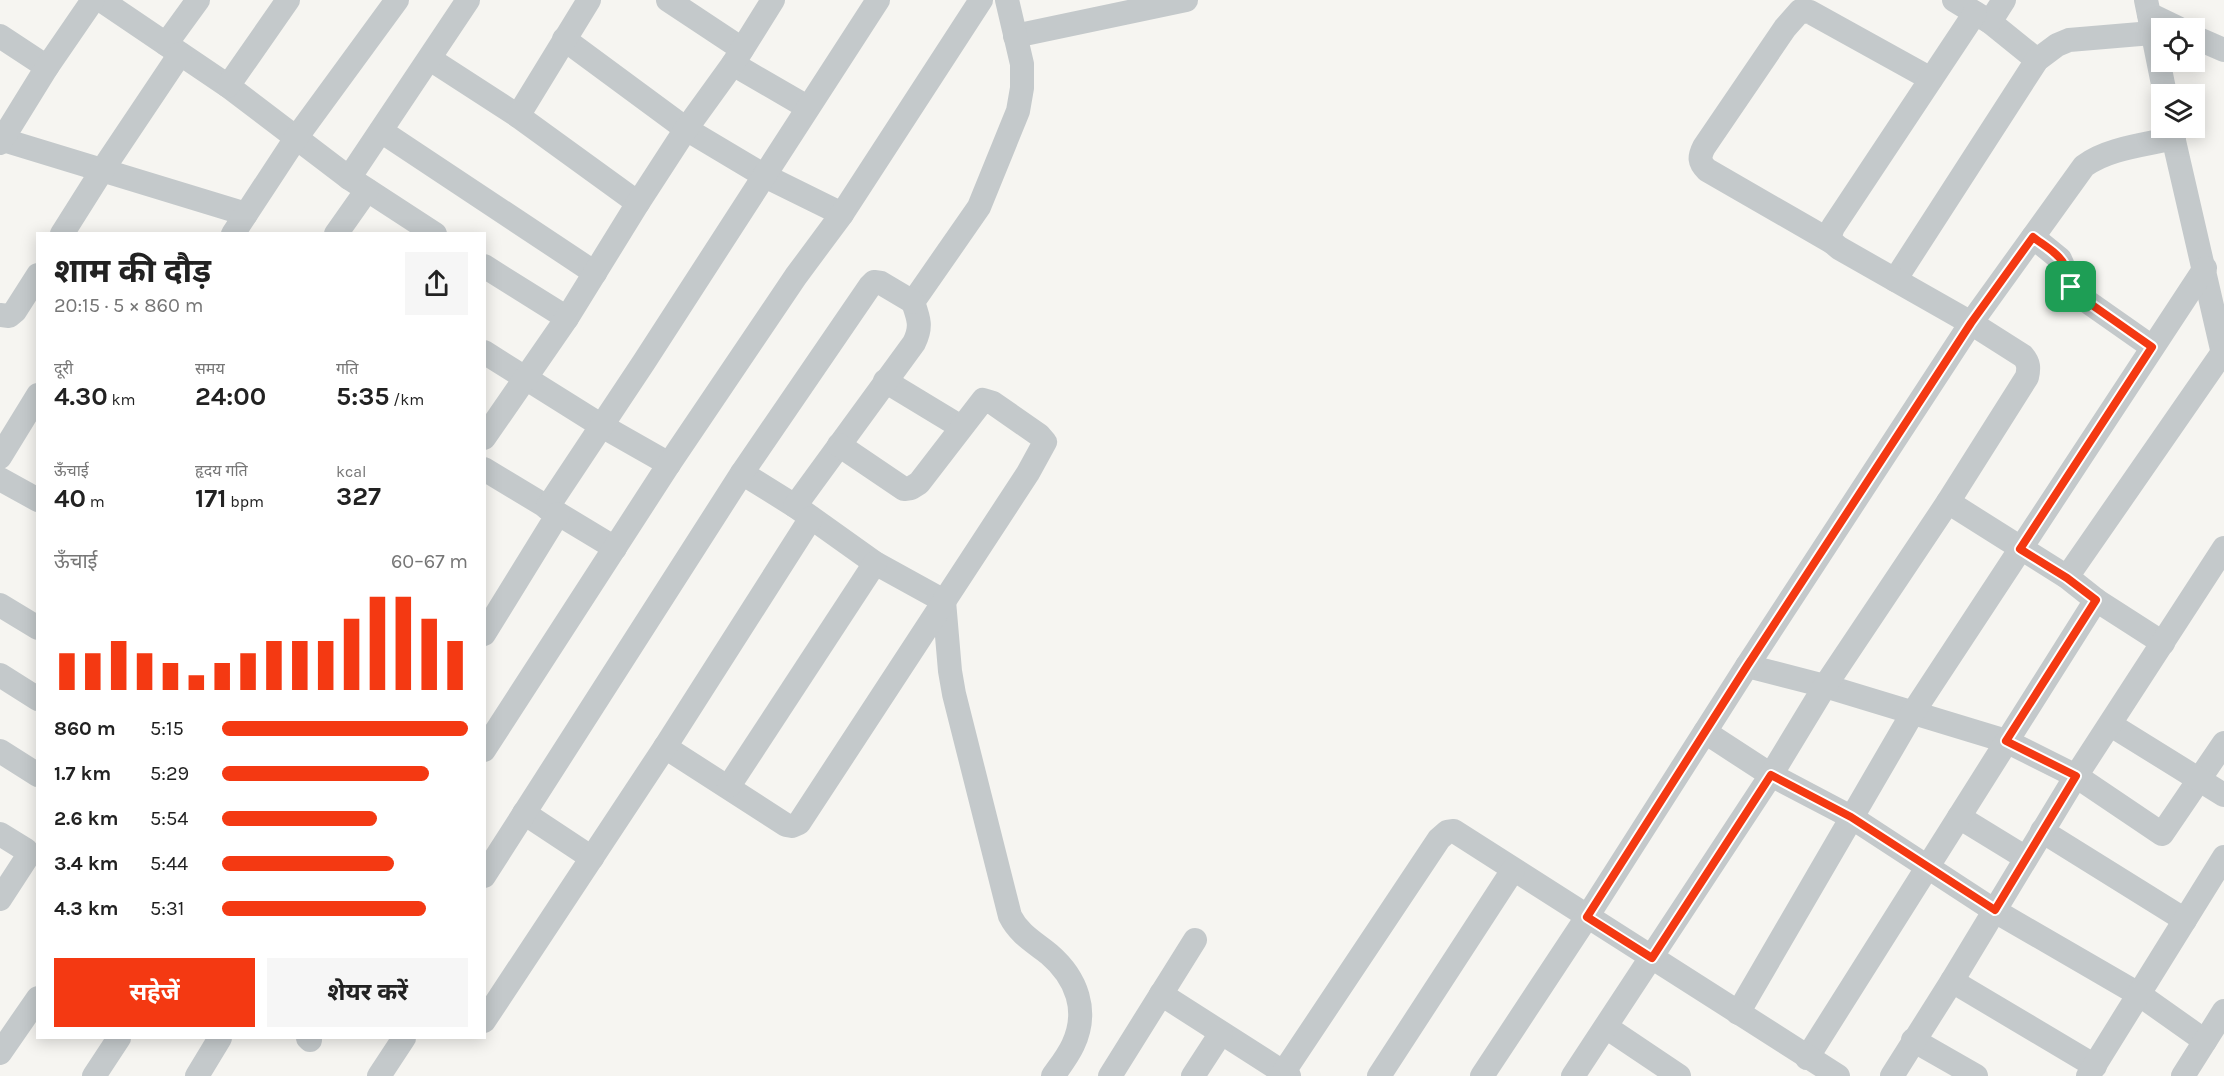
<!DOCTYPE html>
<html lang="hi">
<head>
<meta charset="utf-8">
<style>
  :root { --surface:#fff; --page:#f6f6f6; --text:#222; --muted:#767676; --accent:#f43912 }
  body { margin:0; font-family:Karla,"Noto Sans Devanagari",sans-serif; background:var(--page); color:var(--text); height:100vh; display:flex; flex-direction:column; font-size:22px; white-space:nowrap }
  * { box-sizing:border-box; margin:0 }
  p { font-size:20px; color:var(--muted) }
  .icon { flex:none; width:33px; height:33px; fill:none; stroke:currentColor; stroke-width:2; stroke-linecap:round; stroke-linejoin:round }
  .map { position:relative; flex:1; overflow:hidden }
  .drawer { position:absolute; left:36px; top:232px; width:450px; height:807px; display:flex; flex-direction:column; background:var(--surface); border-radius:0px; box-shadow:0 3px 15px #0003 }
  .drawer>* { flex:none }
  .fabs { position:absolute; left:2151px; top:18px; display:grid; gap:12px }
  .fabs a { display:grid; place-items:center; width:54px; height:54px; border-radius:0px; background:var(--surface); box-shadow:0 3px 15px #0003; font-size:30px }
  .pin { position:absolute; display:grid; place-items:center; width:51px; height:51px; color:#fff; margin:-26px; border-radius:12px; box-shadow:0 3px 9px #0006 }
  .round { display:grid; place-items:center; flex:none; width:63px; height:63px; border-radius:0px; background:var(--page) }
  .head { display:flex; align-items:center; justify-content:space-between; height:102px; padding:0 18px }
  h1 { font-size:33px; font-weight:700; line-height:45px }
  .figures { display:grid; grid-template-columns:repeat(3,1fr); gap:9px; height:102px; padding:6px 18px }
  .figures div { display:grid; align-content:center }
  .figures b { font-size:26px; font-weight:700 }
  .figures small { font-size:16px; font-weight:400 }
  .figures p { font-size:16px }
  .chart { height:168px; padding:12px 18px }
  .chart p { display:flex; justify-content:space-between }
  .chart svg { width:100%; height:108px; margin-top:6px; stroke:var(--accent); stroke-width:6 }
  .cta { display:flex; gap:12px; margin-top:auto; padding:12px 18px }
  .cta a { flex:1; height:69px; border-radius:0px; background:var(--accent); color:#fff; font-size:24px; font-weight:700; line-height:69px; text-align:center }
  .cta a+a { background:var(--page); color:var(--text) }
  ul { padding:0 18px; list-style:none; font-size:20px }
  li { display:grid; grid-template-columns:96px 72px 1fr; align-items:center; height:45px }
  li i { height:15px; border-radius:8px; background:var(--accent) }
  .map>svg:first-child { display:block }
</style>
</head>
<body>
<div class="map">
<svg width="2224" height="1076" viewBox="0 0 2224 1076">
  <rect width="100%" height="100%" fill="#f6f5f1"/>
  <g fill="none" stroke-linecap="round" stroke-linejoin="round">
    <g stroke="#c4c9cb" stroke-width="24">
      <path d="M101 0 228 86 349 178 435 234"/>
      <path d="M668 0 742 49"/>
      <path d="M1954 0 1990 22 2037 60"/>
      <path d="M2146 0 2165 94"/>
      <path d="M2149 14 2178 28"/>
      <path d="M1990 22 2004 0"/>
      <path d="M0 36 47 67"/>
      <path d="M1015 36 1186 0"/>
      <path d="M2194 37 2224 50"/>
      <path d="M564 39 686 129 763 175 842 214"/>
      <path d="M166 44 198 0"/>
      <path d="M430 59 518 116 638 203"/>
      <path d="M733 64 807 107"/>
      <path d="M228 86 288 0"/>
      <path d="M518 116 589 0"/>
      <path d="M2171 128 2224 358"/>
      <path d="M381 131 595 273"/>
      <path d="M0 139 246 214"/>
      <path d="M0 143 47 67 93 0"/>
      <path d="M349 178 468 0"/>
      <path d="M62 234 103 169 180 54"/>
      <path d="M233 234 296 138 397 0"/>
      <path d="M336 234 367 190"/>
      <path d="M2033 237 2060 259 2075 293 2152 347"/>
      <path d="M1832 242 1707 170C1699 162 1699 157 1704 147L1785 28 1800 11 1810 12 1931 79"/>
      <path d="M484 266 567 318"/>
      <path d="M1895 280 2037 60 2057 45 2069 40 2152 33"/>
      <path d="M0 315 9 316 15 311 38 275"/>
      <path d="M484 352 602 426 669 464"/>
      <path d="M885 381 961 427"/>
      <path d="M484 438 567 318 638 203 686 129 733 64 773 0"/>
      <path d="M0 457 38 395"/>
      <path d="M484 469 615 548"/>
      <path d="M742 473 795 506 875 563 944 601 950 671 954 694 1010 916C1019 934 1034 942 1049 954 1077 978 1089 1011 1073 1045 1068 1056 1060 1066 1053 1076"/>
      <path d="M0 479 38 500"/>
      <path d="M1948 502 2067 577 2096 600 2163 643"/>
      <path d="M795 506 914 343C922 327 919 319 913 302L979 207 1018 111 1022 88V64L1007 0"/>
      <path d="M547 508 644 362 878 0"/>
      <path d="M2067 577 2223 352"/>
      <path d="M0 605 38 628"/>
      <path d="M484 634 558 514"/>
      <path d="M1747 666 1825 686 2006 741 2076 776 2162 834 2224 743"/>
      <path d="M0 675 38 699"/>
      <path d="M2111 725 2224 795"/>
      <path d="M1705 732 1771 775 1851 817 1995 911 2140 995 2205 1041"/>
      <path d="M665 747 786 825 792 826 799 823 1028 473 1045 442 1039 435 993 403 983 400 919 483 911 488 904 489 839 445"/>
      <path d="M484 750 669 464 796 276 842 214 981 0"/>
      <path d="M0 751 38 775"/>
      <path d="M729 786 875 563"/>
      <path d="M524 813 592 858"/>
      <path d="M1959 817 2026 858"/>
      <path d="M2042 831 2185 920"/>
      <path d="M0 834 26 850V859L0 899"/>
      <path d="M484 876 742 473 870 286 874 282 881 283 913 302"/>
      <path d="M1952 981 2095 1066"/>
      <path d="M1161 994 1289 1076"/>
      <path d="M1738 1013 1912 714 2205 268"/>
      <path d="M484 1021 665 747 811 518"/>
      <path d="M1606 1027 1679 1076"/>
      <path d="M308 1038 310 1040"/>
      <path d="M1913 1040 1976 1076"/>
      <path d="M0 1053 38 998"/>
      <path d="M1807 1058 2096 600"/>
      <path d="M94 1076 119 1038"/>
      <path d="M197 1076 220 1038"/>
      <path d="M379 1076 404 1038"/>
      <path d="M1110 1076 1195 940"/>
      <path d="M1193 1076 1221 1033"/>
      <path d="M1281 1076 1439 839 1447 832 1454 831 1838 1076"/>
      <path d="M1379 1076 1513 870"/>
      <path d="M1482 1076 1587 917 1747 666 1971 323 2084 166C2108 148 2145 145 2174 138"/>
      <path d="M1573 1076 1771 775 1825 686 1948 502 2027 377C2029 368 2029 363 2023 356L1971 323 1839 248 1832 242 1830 235 1833 227 1975 13"/>
      <path d="M1892 1076 1952 981 2076 776 2224 548"/>
      <path d="M2088 1076 2224 857"/>
      <path d="M2183 1076 2224 1011"/>
    </g>
  </g>
  <g fill="none" stroke-linecap="round" stroke-linejoin="round">
    <defs>
      <path id="route" d="M2033 237C2043 245 2060 254 2065 266 2069 275 2069 285 2075 293L2152 347 2020 549 2067 578 2096 600 2006 741 2076 776 1995 910 1851 817 1771 775 1652 958 1587 917 1747 666 1971 323Z"/>
    </defs>
    <use href="#route" stroke="#fff" stroke-width="12"/>
    <use href="#route" stroke="#f43912" stroke-width="8"/>
  </g>
</svg>
<div class="fabs">
<a><svg class="icon" aria-label="locate" viewBox="0 0 24 24"><circle cx="12" cy="12" r="6"/><path d="M12 2v4M12 18v4M2 12h4M18 12h4"/></svg></a>
<a><svg class="icon" aria-label="layers" viewBox="0 0 24 24"><path d="M12 4l9 5-9 5-9-5zM3 14l9 5 9-5"/></svg></a>
</div>
<div class="pin" style="left:2071px;top:287px;background:#1e9e55"><svg class="icon" aria-label="arrive" viewBox="0 0 24 24"><path d="M6 21V4h12l-3 4 3 4H6"/></svg></div>
<section class="drawer">
<div class="head"><div><h1>शाम की दौड़</h1><p>20:15 · 5 × 860 m</p></div><a class="round"><svg class="icon" aria-label="share" viewBox="0 0 24 24"><path d="M12 15V3M7 8l5-5 5 5M5 13v7h14v-7"/></svg></a></div>
<div class="figures">
<div><p>दूरी</p><b>4.30<small> km</small></b></div>
<div><p>समय</p><b>24:00</b></div>
<div><p>गति</p><b>5:35<small> /km</small></b></div>
</div>
<div class="figures">
<div><p>ऊँचाई</p><b>40<small> m</small></b></div>
<div><p>हृदय गति</p><b>171<small> bpm</small></b></div>
<div><p>kcal</p><b>327</b></div>
</div>
<div class="chart"><p><span>ऊँचाई</span>60–67 m</p>
<svg viewBox="0 0 160 44" preserveAspectRatio="none"><path d="M5 44V29M15 44V29M25 44V24M35 44V29M45 44V33M55 44V38M65 44V33M75 44V29M85 44V24M95 44V24M105 44V24M115 44V15M125 44V6M135 44V6M145 44V15M155 44V24"/></svg>
</div>
<ul>
<li><b>860 m</b>5:15<i style="width:100%"></i></li>
<li><b>1.7 km</b>5:29<i style="width:84%"></i></li>
<li><b>2.6 km</b>5:54<i style="width:63%"></i></li>
<li><b>3.4 km</b>5:44<i style="width:70%"></i></li>
<li><b>4.3 km</b>5:31<i style="width:83%"></i></li>
</ul>
<div class="cta"><a>सहेजें</a><a>शेयर करें</a></div>
</section>
</div>
</body>
</html>
